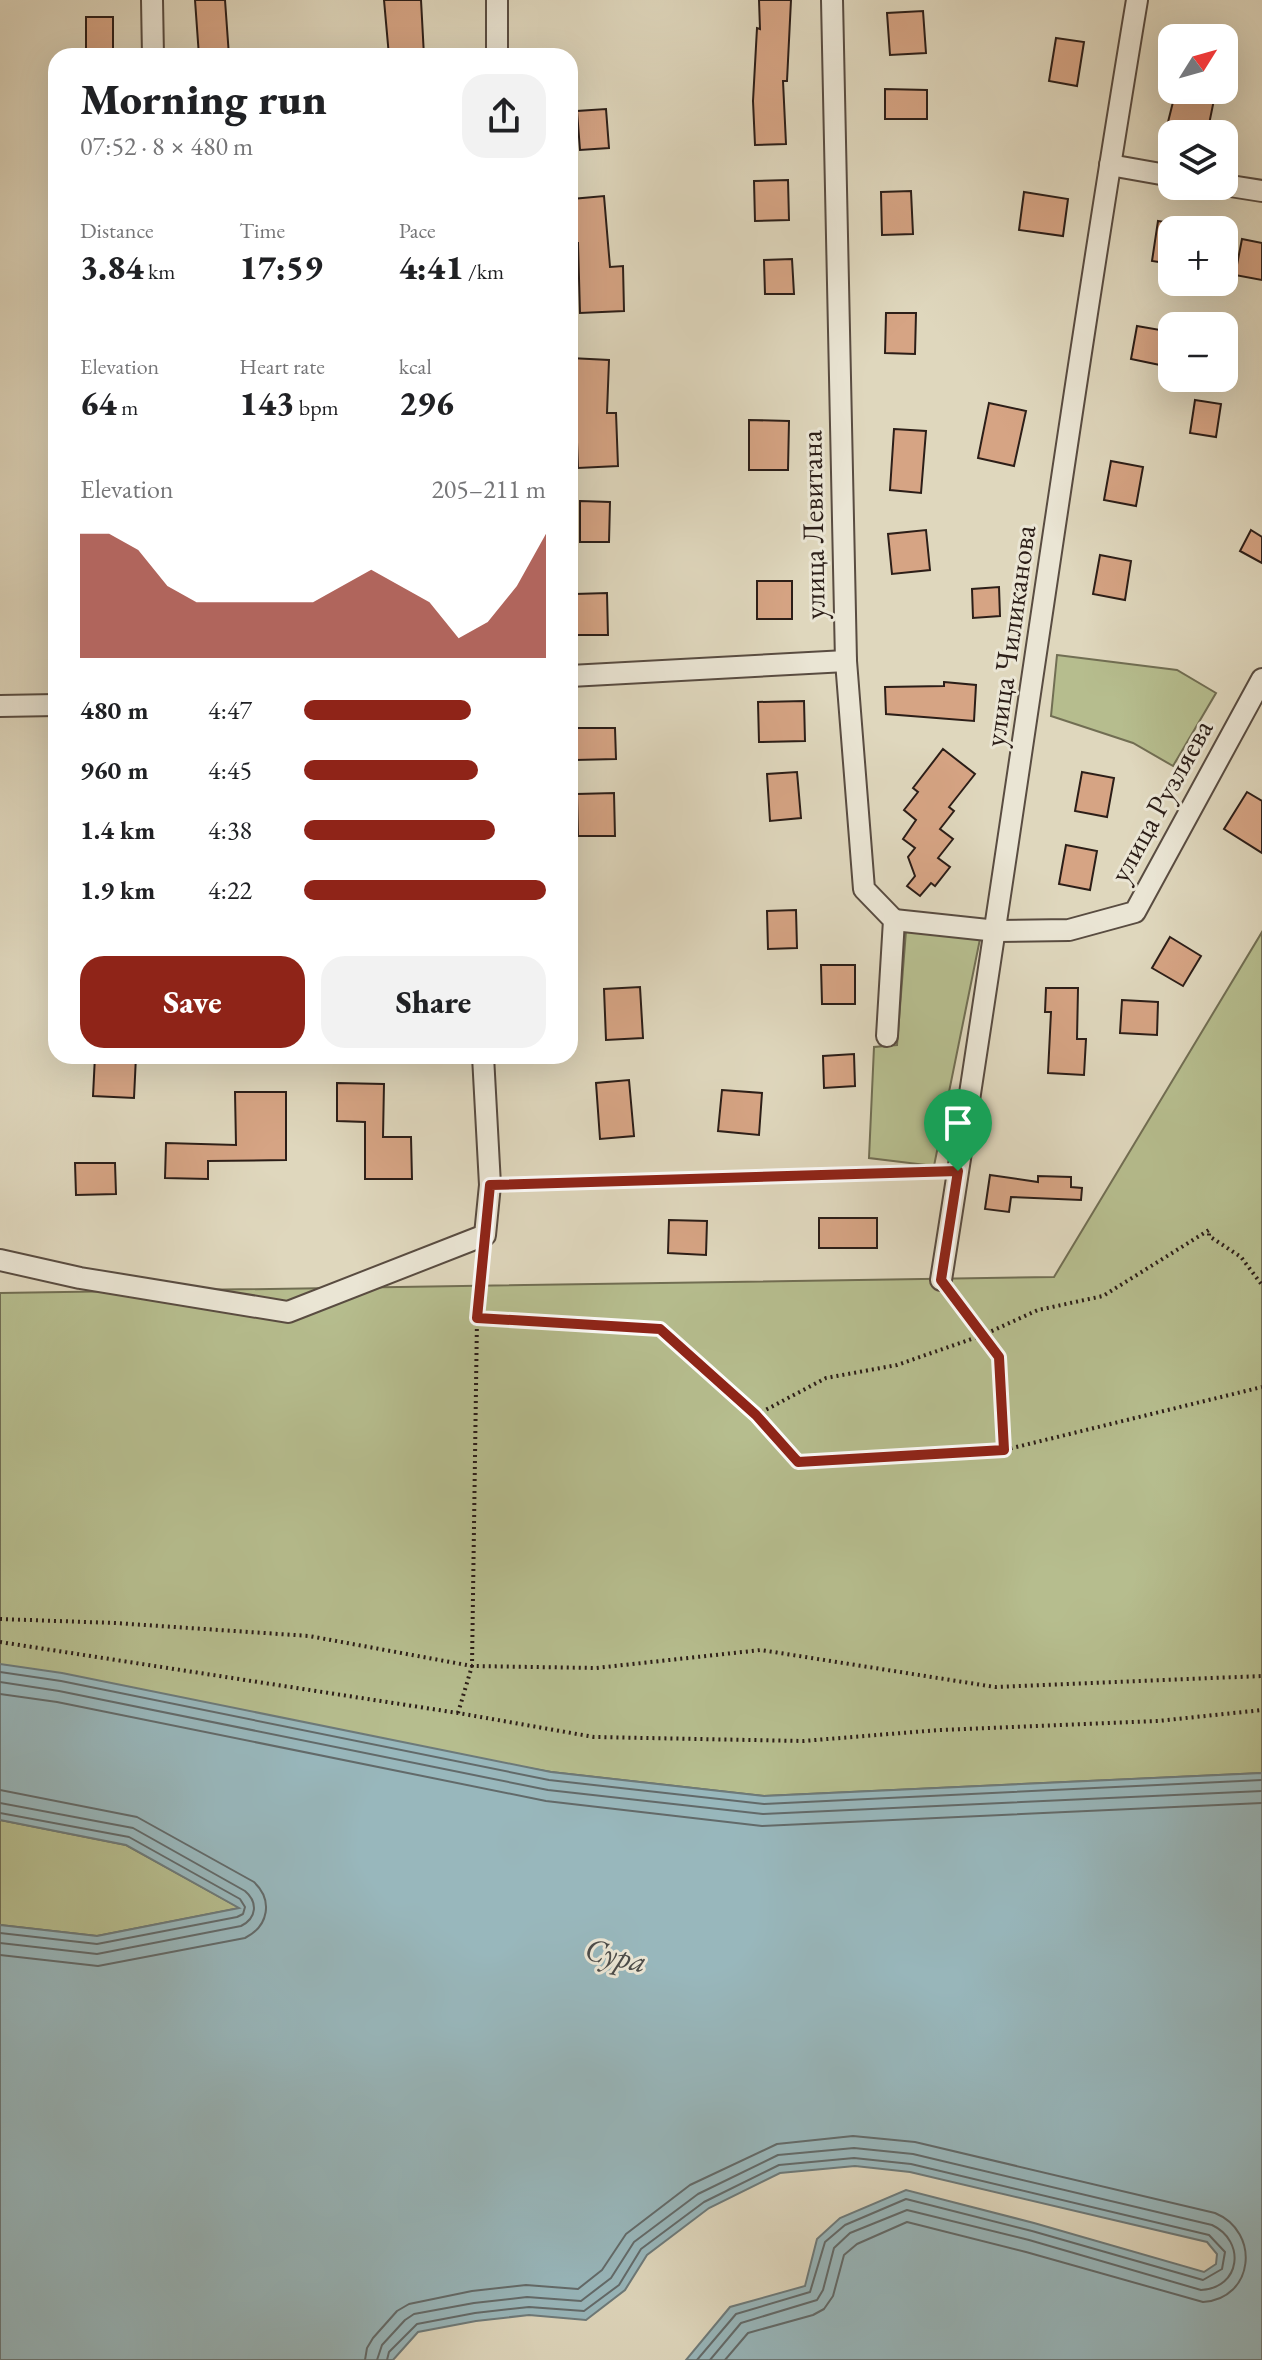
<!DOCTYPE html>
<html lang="en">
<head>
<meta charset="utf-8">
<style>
  :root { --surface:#fff; --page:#f2f2f2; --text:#202124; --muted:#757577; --accent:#8f2418 }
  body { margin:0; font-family:"EB Garamond",serif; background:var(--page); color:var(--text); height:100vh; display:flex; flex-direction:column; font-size:30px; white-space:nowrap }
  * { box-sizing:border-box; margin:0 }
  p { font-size:26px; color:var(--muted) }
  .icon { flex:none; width:44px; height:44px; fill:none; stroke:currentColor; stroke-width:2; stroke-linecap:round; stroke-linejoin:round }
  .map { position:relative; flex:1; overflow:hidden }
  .details { position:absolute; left:48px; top:48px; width:530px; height:1016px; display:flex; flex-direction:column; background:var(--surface); border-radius:24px; box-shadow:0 8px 32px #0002 }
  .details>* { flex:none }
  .needle { width:52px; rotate:53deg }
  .tools { position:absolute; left:1158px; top:24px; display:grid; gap:16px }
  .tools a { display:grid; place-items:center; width:80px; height:80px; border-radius:16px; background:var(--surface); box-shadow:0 8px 32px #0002; font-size:40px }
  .pin { position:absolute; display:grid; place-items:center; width:68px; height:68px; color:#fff; margin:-82px -34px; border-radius:50% 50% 50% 0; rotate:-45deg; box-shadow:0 0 8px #0007 }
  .pin .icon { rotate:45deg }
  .round { display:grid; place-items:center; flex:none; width:84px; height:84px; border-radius:24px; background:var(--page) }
  .head { display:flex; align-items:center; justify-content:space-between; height:136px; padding:0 32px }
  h1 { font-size:44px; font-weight:800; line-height:60px }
  .figures { display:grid; grid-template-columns:repeat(3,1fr); gap:12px; height:136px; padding:8px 32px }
  .figures div { display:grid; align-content:center }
  .figures b { font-size:34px; font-weight:800 }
  .figures small { font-size:22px; font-weight:400 }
  .figures p { font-size:22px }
  .chart { height:224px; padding:16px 32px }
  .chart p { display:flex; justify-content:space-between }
  .chart svg { width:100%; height:144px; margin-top:8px; fill:var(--accent); opacity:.7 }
  .action { display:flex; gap:16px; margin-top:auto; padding:16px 32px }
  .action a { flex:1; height:92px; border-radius:24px; background:var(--accent); color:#fff; font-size:32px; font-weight:800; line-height:92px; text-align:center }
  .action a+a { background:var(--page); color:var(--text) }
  ul { padding:0 32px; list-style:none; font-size:26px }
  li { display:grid; grid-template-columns:128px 96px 1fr; align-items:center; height:60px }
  li i { height:20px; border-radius:10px; background:var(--accent) }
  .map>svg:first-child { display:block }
</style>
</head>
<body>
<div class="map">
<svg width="1262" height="2360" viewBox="0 0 1262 2360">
  <rect width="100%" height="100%" fill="#dfd7bd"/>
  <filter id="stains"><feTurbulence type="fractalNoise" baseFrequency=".0025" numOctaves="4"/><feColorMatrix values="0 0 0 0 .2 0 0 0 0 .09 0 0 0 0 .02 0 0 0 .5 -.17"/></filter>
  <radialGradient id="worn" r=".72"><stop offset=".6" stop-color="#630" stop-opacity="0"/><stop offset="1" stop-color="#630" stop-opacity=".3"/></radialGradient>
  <g fill="#b6bd8e" stroke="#716e53" stroke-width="2">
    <path d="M1057 655 1177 670 1216 693 1173 766 1133 743 1051 716Z"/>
    <path d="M906 931 980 939 934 1166 869 1158 874 1047 897 1045Z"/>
    <path d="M1262 932V1773L764 1796 551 1772 0 1675V1293L1054 1277Z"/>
    <path d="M0 1820 126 1845 240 1908 97 1936 0 1925Z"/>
  </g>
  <path fill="#98b7bc" stroke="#6d7a7a" stroke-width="2" d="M0 1664 62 1673 551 1772 764 1796 1262 1773V2360H686L730 2307 805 2286 817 2239 840 2218 906 2190 1034 2223 1204 2272 1216 2264 1217 2254 1207 2242 910 2172 855 2166 780 2173 709 2208 647 2255 625 2290 586 2320 529 2315 476 2321 418 2332 393 2360H0V1925L97 1936 239 1908 126 1845 0 1820Z"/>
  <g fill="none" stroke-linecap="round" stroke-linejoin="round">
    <g stroke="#626a6a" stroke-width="2">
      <path d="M0 1672 61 1681 549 1780 764 1804 1262 1780"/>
      <path d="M0 1682 59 1691 548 1790 763 1814 1262 1791"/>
      <path d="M0 1694 57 1702 546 1801 762 1826 1262 1803"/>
      <path d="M0 1790 137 1817 254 1882C273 1900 269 1926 245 1938L98 1966 0 1955"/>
      <path d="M0 1803 133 1828 245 1891C258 1902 257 1918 241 1926L97 1954 0 1943"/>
      <path d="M0 1813 129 1837 240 1899 245 1907 243 1914 237 1917 97 1944 0 1933"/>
      <path d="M365 2360 367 2348 373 2338 397 2311 409 2304 472 2291 526 2285 578 2289 602 2270 626 2234 690 2185 777 2144 853 2136 915 2142 1215 2213C1261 2232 1254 2299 1203 2302L1026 2252 907 2222 857 2244 844 2255 833 2296 824 2309 813 2315 748 2333 725 2360"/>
      <path d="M377 2360 382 2345 405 2320 414 2314 474 2303 527 2297 581 2301 611 2278 634 2242 698 2194 778 2155 854 2148 913 2154 1212 2225C1246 2241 1241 2288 1201 2290L1029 2240 907 2210 850 2233 834 2248 823 2290 817 2300 741 2323 710 2360"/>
      <path d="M387 2360 389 2352 417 2324 475 2313 529 2307 584 2311 619 2285 641 2249 704 2202 779 2165 854 2158 911 2164 1209 2235 1225 2252 1222 2269 1203 2280 1032 2231 906 2199 845 2225 825 2242 810 2292 736 2314 697 2360"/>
    </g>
  </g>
  <g fill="#d6a484" stroke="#2c1e18" stroke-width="2">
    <path d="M195 0H225L229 56H199Z"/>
    <path d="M384 0H421L424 56H389Z"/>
    <path d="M759 0H791L787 81H783L786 144 755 145 753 101 757 28 760 29Z"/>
    <path d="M923 11 926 53 890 55 887 13Z"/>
    <rect x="86" y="17" width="27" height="36"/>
    <path d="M1056 38 1084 42 1077 86 1049 81Z"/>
    <path d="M885 89 927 90V119H885Z"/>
    <path d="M1176 90H1216L1207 134H1182L1166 130Z"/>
    <path d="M606 109 609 148 580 150 577 111Z"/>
    <path d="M788 180 789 220 755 221 754 181Z"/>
    <path d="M911 191 913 234 882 235 881 192Z"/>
    <path d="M1024 192 1068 199 1063 236 1019 230Z"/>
    <path d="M604 196 610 267 623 266 624 311 580 313 578 243H575L572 199Z"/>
    <path d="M1158 221 1172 223V264L1152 261Z"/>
    <path d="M1242 239 1262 243V280L1235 275Z"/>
    <path d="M792 259 794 294H765L764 260Z"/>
    <path d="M886 313H916L915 354 885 353Z"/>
    <path d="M1137 326 1166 331 1160 365 1131 359Z"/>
    <path d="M570 358 609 360 607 413H616L618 466 578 468 575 391H570Z"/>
    <path d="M1195 400 1221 404 1216 437 1190 433Z"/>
    <path d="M989 403 1026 411 1014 466 978 458Z"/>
    <path d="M749 420 789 421 788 470H749Z"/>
    <path d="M894 429 926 431 921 493 890 490Z"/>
    <path d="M1111 461 1143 467 1136 506 1104 500Z"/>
    <path d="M580 501 610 502 609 542H580Z"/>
    <path d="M926 530 930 570 892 574 888 534Z"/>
    <path d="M1251 530 1262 537V563L1240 551Z"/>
    <path d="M1100 555 1131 561 1125 600 1093 594Z"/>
    <rect x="757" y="581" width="35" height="38"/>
    <path d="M999 587 1000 616 973 618 972 589Z"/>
    <path d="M607 593 608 635H576L575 594Z"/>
    <path d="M944 682 976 685 974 721 886 714 885 687 944 686Z"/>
    <path d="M804 701 805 741 759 742 758 702Z"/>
    <path d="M574 728H615L616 759 575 760Z"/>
    <path d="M943 749 975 774 949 807 954 811 940 829 953 839 938 858 950 867 935 886 931 883 920 896 907 886 915 876 908 857 915 848 903 839 916 820 904 810 918 792 913 788Z"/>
    <path d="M797 772 801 818 770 821 767 774Z"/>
    <path d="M1082 772 1114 778 1107 817 1075 811Z"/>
    <path d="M1247 792 1262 801V853L1224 829Z"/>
    <path d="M614 793 615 836H578L577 794Z"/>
    <path d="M1066 845 1097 851 1090 890 1059 884Z"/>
    <path d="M796 910 797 948 768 949 767 911Z"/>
    <path d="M1170 937 1201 956 1183 986 1152 968Z"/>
    <path d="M821 965H855V1004H822Z"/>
    <path d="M640 987 643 1038 606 1040 604 989Z"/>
    <path d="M1046 988H1078L1077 1039H1086L1084 1075 1048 1073 1051 1012H1045Z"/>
    <path d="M1122 1000 1158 1002 1157 1035 1120 1033Z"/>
    <path d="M854 1054 855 1086 824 1088 823 1056Z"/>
    <path d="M95 1056H136L134 1098 93 1096Z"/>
    <path d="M629 1080 634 1136 600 1139 596 1083Z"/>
    <path d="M337 1083 384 1084 383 1137H411L412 1179H365V1122L337 1121Z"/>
    <path d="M722 1090 762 1093 759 1135 718 1131Z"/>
    <path d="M235 1092H286V1160L208 1161V1179L165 1178 166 1143 236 1145Z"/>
    <path d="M75 1163H115L116 1194 76 1195Z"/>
    <path d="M990 1175 1038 1182V1176L1071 1177V1187L1082 1188 1081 1200 1011 1197 1009 1212 985 1209Z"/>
    <rect x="819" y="1218" width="58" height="30"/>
    <path d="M669 1220 707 1221 706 1255 668 1253Z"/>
  </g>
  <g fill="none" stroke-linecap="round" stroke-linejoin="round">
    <defs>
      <path id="service" d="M490 1185 958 1171"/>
      <g id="minor">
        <path d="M152 0 153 56"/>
        <path d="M832 0 846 661 864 889 894 920 887 1036"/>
        <path d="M497 56V0"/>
        <path d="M1110 165 1172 176"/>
        <path d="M1224 185 1262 191"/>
        <path d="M570 676 846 661"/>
        <path d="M0 706 56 705"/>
        <path d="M894 920 997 931 1069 930 1135 912 1262 679"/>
        <path d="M0 1260 80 1278 288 1312 485 1235 490 1185 483 1056"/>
        <path d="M941 1280C1009 854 1066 426 1137 0"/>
      </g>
    </defs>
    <use href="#service" stroke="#594c41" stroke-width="14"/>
    <use href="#minor" stroke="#594c41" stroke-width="24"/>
    <g stroke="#2c1e18" stroke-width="4" stroke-dasharray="2 4" stroke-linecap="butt">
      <path d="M953 1296 999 1357 1004 1450"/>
      <path d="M477 1318 660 1329 756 1415 826 1378 897 1365 983 1335 1038 1310 1103 1296 1209 1230V1236L1241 1257 1262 1285"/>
      <path d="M756 1415 798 1462 1004 1450 1262 1387"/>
      <path d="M0 1619 115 1623 309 1636 472 1666 596 1668 761 1650 995 1687 1262 1676"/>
      <path d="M0 1642 458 1713 594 1737 803 1741 939 1730 1158 1721 1262 1710"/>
      <path d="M458 1713 472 1666 477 1318 483 1258"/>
    </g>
    <use href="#service" stroke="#eae5d4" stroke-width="10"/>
    <use href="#minor" stroke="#eae5d4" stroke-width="20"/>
  </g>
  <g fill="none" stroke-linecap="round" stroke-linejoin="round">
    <defs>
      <path id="route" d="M958 1171 941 1280 999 1357 1004 1450 798 1462 756 1415 660 1329 477 1318 490 1185Z"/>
    </defs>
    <use href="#route" stroke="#fff" stroke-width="16"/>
    <use href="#route" stroke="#8f2418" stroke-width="10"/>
  </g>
  <g text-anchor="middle" stroke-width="6" stroke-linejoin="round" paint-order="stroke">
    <g font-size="30" fill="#2c1e18" stroke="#eae5d4">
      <text transform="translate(813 525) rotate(-91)" y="10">улица Левитана</text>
      <text transform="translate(1010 636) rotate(-82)" y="10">улица Чиликанова</text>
      <text transform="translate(1161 801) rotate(-61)" y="10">улица Рузляева</text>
    </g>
    <g font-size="32" font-style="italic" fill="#4c4c49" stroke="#eae5d4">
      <text transform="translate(616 1955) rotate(13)" y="11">Сура</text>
    </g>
  </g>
  <rect width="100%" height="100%" filter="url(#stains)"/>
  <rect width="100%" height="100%" fill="url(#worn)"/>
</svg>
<div class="tools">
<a><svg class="needle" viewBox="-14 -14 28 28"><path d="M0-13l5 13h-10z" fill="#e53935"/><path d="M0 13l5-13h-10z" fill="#757577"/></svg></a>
<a><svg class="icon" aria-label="layers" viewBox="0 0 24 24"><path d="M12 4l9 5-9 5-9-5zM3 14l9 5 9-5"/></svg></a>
<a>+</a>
<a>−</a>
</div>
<div class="pin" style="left:958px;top:1171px;background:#1e9e55"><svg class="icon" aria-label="arrive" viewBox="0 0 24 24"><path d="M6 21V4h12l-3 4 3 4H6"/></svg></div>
<section class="details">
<div class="head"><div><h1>Morning run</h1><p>07:52 · 8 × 480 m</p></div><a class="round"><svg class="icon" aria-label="share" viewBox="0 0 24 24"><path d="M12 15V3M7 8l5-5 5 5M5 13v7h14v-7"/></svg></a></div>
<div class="figures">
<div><p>Distance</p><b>3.84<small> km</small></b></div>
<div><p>Time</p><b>17:59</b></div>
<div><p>Pace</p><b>4:41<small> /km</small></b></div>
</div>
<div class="figures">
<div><p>Elevation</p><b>64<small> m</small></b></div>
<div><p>Heart rate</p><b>143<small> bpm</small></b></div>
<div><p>kcal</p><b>296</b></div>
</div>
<div class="chart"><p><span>Elevation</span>205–211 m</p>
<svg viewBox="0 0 160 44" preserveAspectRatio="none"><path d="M0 44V6L10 6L20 11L30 22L40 27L50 27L60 27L70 27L80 27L90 22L100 17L110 22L120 27L130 38L140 33L150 22L160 6V44z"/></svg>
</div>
<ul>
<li><b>480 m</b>4:47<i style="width:69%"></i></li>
<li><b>960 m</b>4:45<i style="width:72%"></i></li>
<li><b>1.4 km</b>4:38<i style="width:79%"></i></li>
<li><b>1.9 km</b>4:22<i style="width:100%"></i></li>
</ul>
<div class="action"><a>Save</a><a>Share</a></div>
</section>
</div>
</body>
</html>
